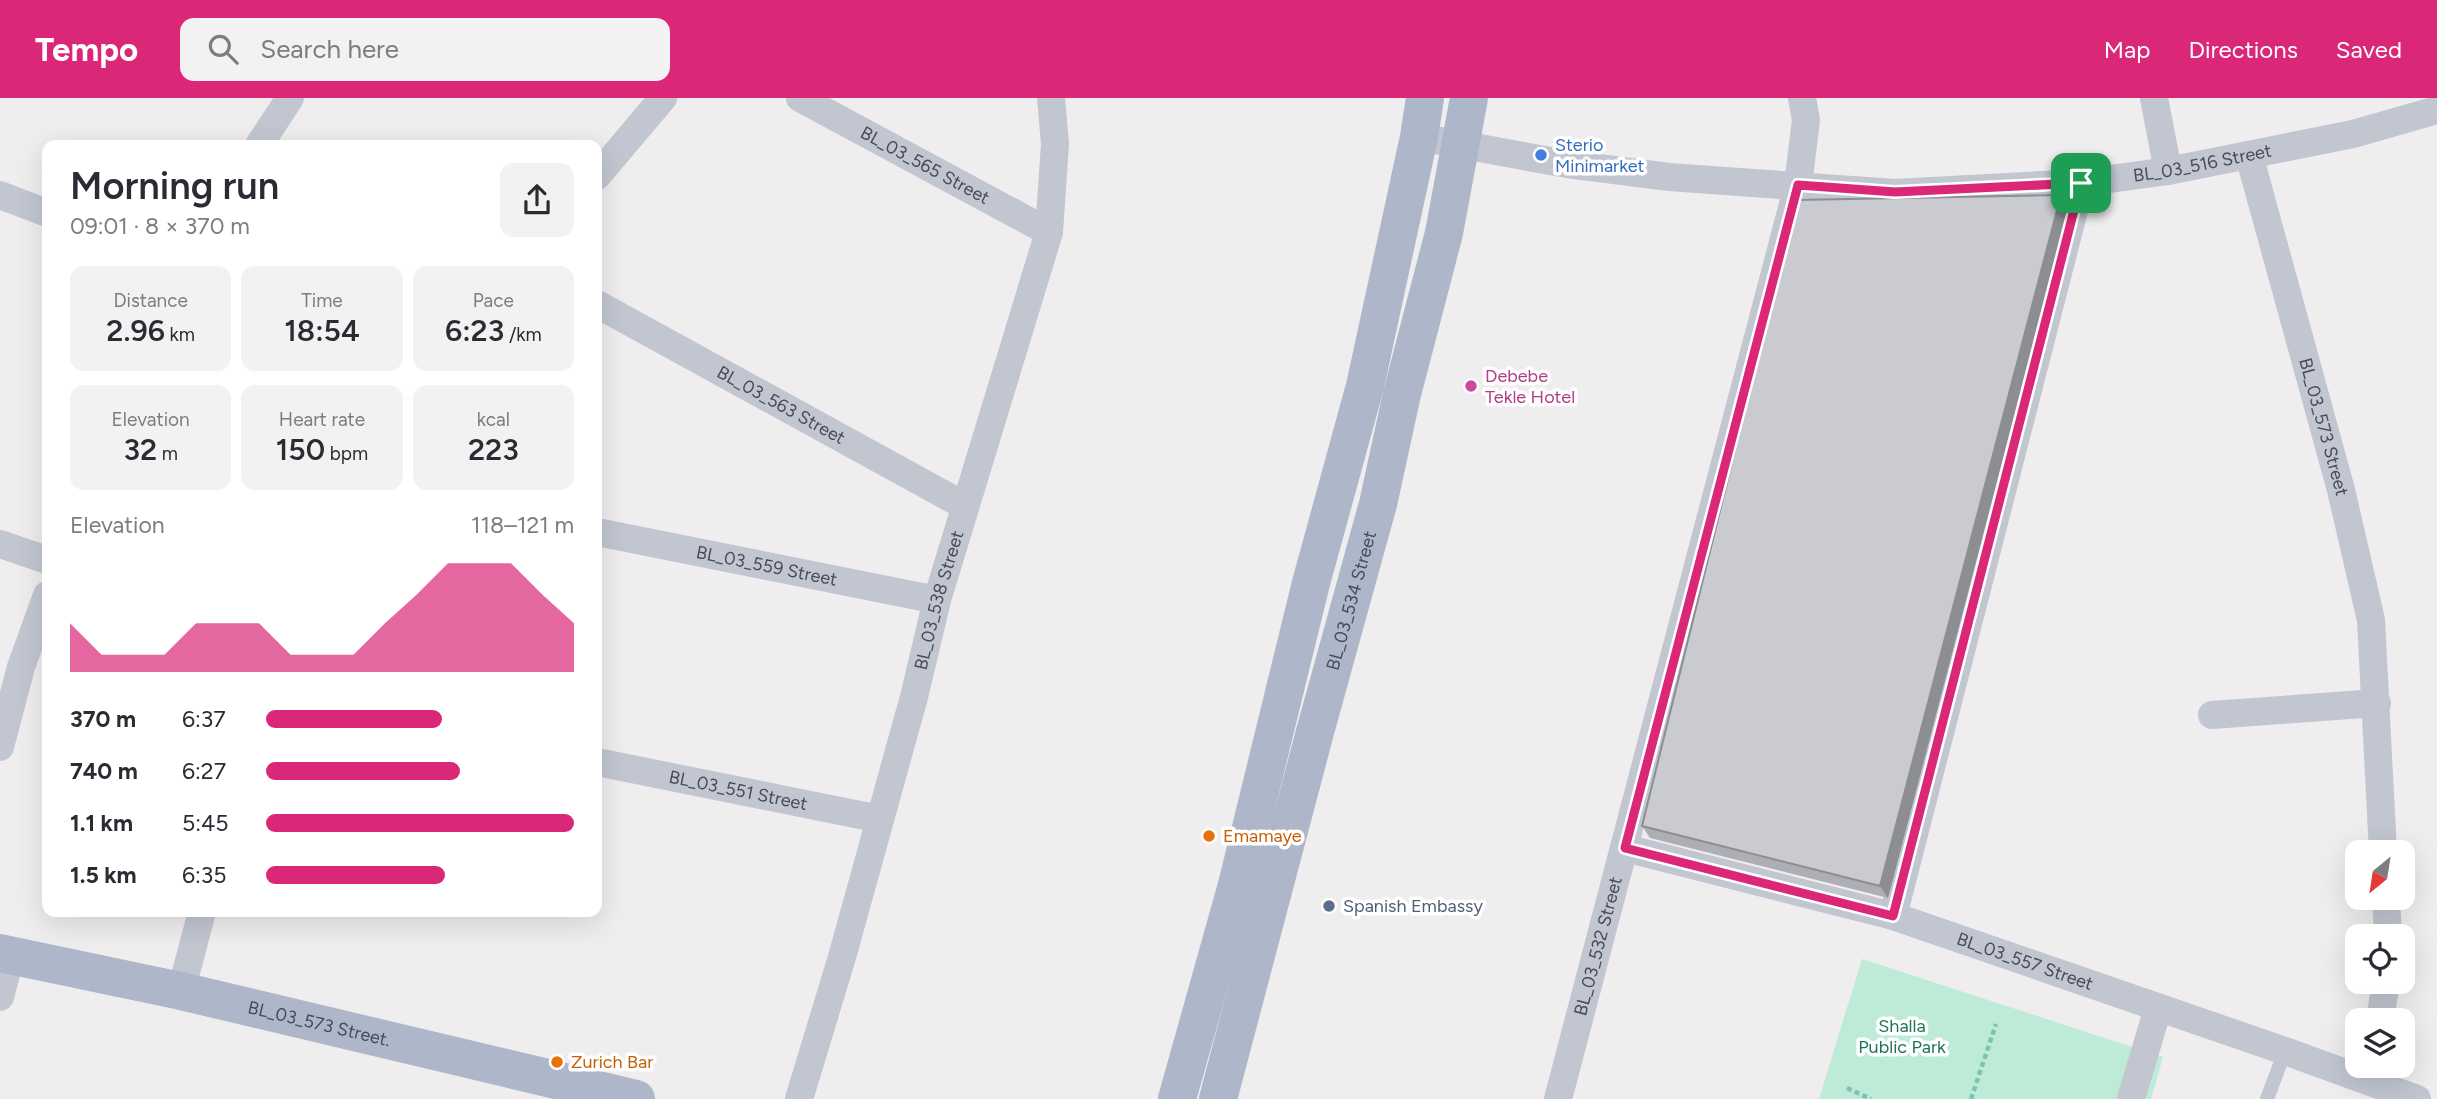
<!DOCTYPE html>
<html lang="en">
<head>
<meta charset="utf-8">
<style>
  :root { --surface:#fff; --page:#f2f2f3; --text:#2b2b33; --muted:#7c7c81; --accent:#db2777 }
  body { margin:0; font-family:Figtree,sans-serif; background:var(--page); color:var(--text); height:100vh; display:flex; flex-direction:column; font-size:26px; white-space:nowrap }
  * { box-sizing:border-box; margin:0 }
  p { font-size:23px; color:var(--muted) }
  .icon { flex:none; width:38px; height:38px; fill:none; stroke:currentColor; stroke-width:2; stroke-linecap:round; stroke-linejoin:round }
  .map { position:relative; flex:1; overflow:hidden }
  .drawer { position:absolute; left:42px; top:42px; width:560px; height:777px; display:flex; flex-direction:column; background:var(--surface); border-radius:14px; box-shadow:0 7px 28px #0002 }
  .drawer>* { flex:none }
  .needle { width:46px; rotate:210deg }
  .fabs { position:absolute; left:2345px; top:742px; display:grid; gap:14px }
  .fabs a { display:grid; place-items:center; width:70px; height:70px; border-radius:14px; background:var(--surface); box-shadow:0 7px 28px #0002; font-size:35px }
  .pin { position:absolute; display:grid; place-items:center; width:60px; height:60px; color:#fff; margin:-30px; border-radius:14px; box-shadow:0 4px 10px #0006 }
  .round { display:grid; place-items:center; flex:none; width:74px; height:74px; border-radius:14px; background:var(--page) }
  .head { display:flex; align-items:center; justify-content:space-between; height:119px; padding:0 28px }
  h1 { font-size:38px; font-weight:600; line-height:52px }
  .metrics { display:grid; grid-template-columns:repeat(3,1fr); gap:10px; height:119px; padding:7px 28px }
  .metrics div { display:grid; align-content:center; border-radius:14px; background:var(--page); text-align:center }
  .metrics b { font-size:30px; font-weight:600 }
  .metrics small { font-size:19px; font-weight:400 }
  .metrics p { font-size:19px }
  .chart { height:196px; padding:14px 28px }
  .chart p { display:flex; justify-content:space-between }
  .chart svg { width:100%; height:126px; margin-top:7px; fill:var(--accent); opacity:.7 }
  ul { padding:0 28px; list-style:none; font-size:23px }
  li { display:grid; grid-template-columns:112px 84px 1fr; align-items:center; height:52px }
  li i { height:18px; border-radius:9px; background:var(--accent) }
  header { display:flex; align-items:center; gap:42px; box-sizing:border-box; height:98px; padding:0 35px; background:var(--accent); color:#fff }
  header strong { font-size:33px }
  nav { display:flex; gap:38px; margin-inline-start:auto; font-size:24px }
  .search { width:490px; height:63px; background:var(--page); display:flex; align-items:center; gap:18px; box-sizing:border-box; padding:0 24px; border-radius:14px; color:var(--muted); font-size:26px }
  .map>svg:first-child { display:block }
</style>
</head>
<body>
<header>
<strong>Tempo</strong>
<div class="search"><svg class="icon" aria-label="search" viewBox="0 0 24 24"><circle cx="10" cy="10" r="6"/><path d="M15 15l6 6"/></svg>Search here</div>
<nav><a>Map</a><a>Directions</a><a>Saved</a></nav>
</header>
<div class="map">
<svg width="2437" height="1001" viewBox="0 0 2437 1001">
  <rect width="100%" height="100%" fill="#efeded"/>
  <path fill="#beead8" d="M1862 861 2163 959 2151 1001H1819Z"/>
  <g fill="none" stroke-linecap="round" stroke-linejoin="round">
    <g stroke="#79c5af" stroke-width="4.5" stroke-dasharray="5 3.5" stroke-linecap="butt">
      <path d="M1847 990 1871 1001"/>
      <path d="M1971 1001 1996 926"/>
    </g>
    <path stroke="#c1c6d1" stroke-width="14" d="M2267 1001 2285 953"/>
    <g stroke="#c1c6d1" stroke-width="28">
      <path id="s1" d="M800 0 1049 134"/>
      <path d="M2154 0 2168 73"/>
      <path id="s2" d="M1419 39 1567 66 1669 79 1895 95 2081 85 2168 73 2353 36 2437 12"/>
      <path d="M259 47 290 0"/>
      <path id="s3" d="M2249 57 2341 392 2371 522 2383 754"/>
      <path d="M597 78 663 0"/>
      <path d="M0 97 47 115"/>
      <path id="s4" d="M597 206 965 408"/>
      <path id="s5" d="M597 434 937 502"/>
      <path d="M0 446 47 462"/>
      <path d="M2212 617 2377 605"/>
      <path d="M0 649 21 569 47 497"/>
      <path id="s6" d="M597 664 880 721"/>
      <path id="s7" d="M1625 750 1893 818 2285 953 2417 1001"/>
      <path d="M2386 800 2388 838"/>
      <path d="M1893 818 2081 85"/>
      <path d="M181 893 202 814"/>
      <path d="M0 899 11 857"/>
      <path d="M2380 922 2386 884"/>
      <path id="s8" d="M799 1001 842 859 914 599 937 502 1049 134 1055 46 1051 0"/>
      <path id="s9" d="M1558 1001 1798 87 1806 22 1802 0"/>
      <path d="M2131 1001 2158 910"/>
    </g>
    <g stroke="#aeb7ca" stroke-width="38">
      <path id="s10" d="M0 855 181 893 636 1001"/>
      <path d="M1177 1001 1237 787 1311 485 1365 288 1419 39 1425 0"/>
      <path id="s11" d="M1218 1001 1315 634 1378 406 1402 296 1444 135 1469 0"/>
    </g>
  </g>
  <path fill="#aeafb4" d="M2061 97 2069 108 1888 800 1650 740 1642 728Z"/>
  <path fill="#8d8e92" d="M2061 97 2069 108 1888 800 1880 788Z"/>
  <path fill="#cacbd1" stroke="#8d8e92" stroke-width="2" d="M2061 97 1880 788 1642 728 1797 102Z"/>
  <g fill="none" stroke-linecap="round" stroke-linejoin="round">
    <defs>
      <path id="route" d="M2081 85 1893 818 1625 750 1798 87 1895 94Z"/>
    </defs>
    <use href="#route" stroke="#fff" stroke-width="14"/>
    <use href="#route" stroke="#db2777" stroke-width="9"/>
  </g>
  <circle fill="#3f7fe0" stroke="#fff" stroke-width="2.5" cx="1541" cy="57" r="7"/>
  <circle fill="#d1479c" stroke="#fff" stroke-width="2.5" cx="1471" cy="288" r="7"/>
  <g fill="#e8710a" stroke="#fff" stroke-width="2.5">
    <circle cx="1209" cy="738" r="7"/>
    <circle cx="557" cy="964" r="7"/>
  </g>
  <circle fill="#5c6f8a" stroke="#fff" stroke-width="2.5" cx="1329" cy="808" r="7"/>
  <g text-anchor="middle" stroke-width="7" stroke-linejoin="round" paint-order="stroke">
    <g font-size="18" fill="#366cbe" stroke="#fff" text-anchor="start">
      <text x="1555" y="53">Sterio<tspan x="1555" dy="21">Minimarket</tspan></text>
    </g>
    <g font-size="18" fill="#474c58" stroke="#fff">
      <text dy="6" stroke="none"><textPath href="#s2" startOffset="789">BL_03_516 Street</textPath></text>
      <text dy="6" stroke="none"><textPath href="#s1" startOffset="142">BL_03_565 Street</textPath></text>
      <text dy="6" stroke="none"><textPath href="#s4" startOffset="210">BL_03_563 Street</textPath></text>
      <text dy="6" stroke="none"><textPath href="#s3" startOffset="282">BL_03_573 Street</textPath></text>
      <text dy="6" stroke="none"><textPath href="#s5" startOffset="173">BL_03_559 Street</textPath></text>
      <text dy="6" stroke="none"><textPath href="#s8" startOffset="518">BL_03_538 Street</textPath></text>
      <text dy="6" stroke="none"><textPath href="#s11" startOffset="516">BL_03_534 Street</textPath></text>
      <text dy="6" stroke="none"><textPath href="#s6" startOffset="144">BL_03_551 Street</textPath></text>
      <text dy="6" stroke="none"><textPath href="#s9" startOffset="158">BL_03_532 Street</textPath></text>
      <text dy="6" stroke="none"><textPath href="#s7" startOffset="416">BL_03_557 Street</textPath></text>
      <text dy="6" stroke="none"><textPath href="#s10" startOffset="327">BL_03_573 Street.</textPath></text>
    </g>
    <g font-size="18" fill="#b23c85" stroke="#fff" text-anchor="start">
      <text x="1485" y="284">Debebe<tspan x="1485" dy="21">Tekle Hotel</tspan></text>
    </g>
    <g font-size="18" fill="#c56008" stroke="#fff" text-anchor="start">
      <text x="1223" y="744">Emamaye</text>
      <text x="571" y="970">Zurich Bar</text>
    </g>
    <g font-size="18" fill="#4e5e75" stroke="#fff" text-anchor="start">
      <text x="1343" y="814">Spanish Embassy</text>
    </g>
    <g font-size="18" fill="#1e735a" stroke="#fff">
      <text x="1902" y="934">Shalla<tspan x="1902" dy="21">Public Park</tspan></text>
    </g>
  </g>
</svg>
<div class="fabs">
<a><svg class="needle" viewBox="-14 -14 28 28"><path d="M0-13l5 13h-10z" fill="#e53935"/><path d="M0 13l5-13h-10z" fill="#7c7c81"/></svg></a>
<a><svg class="icon" aria-label="locate" viewBox="0 0 24 24"><circle cx="12" cy="12" r="6"/><path d="M12 2v4M12 18v4M2 12h4M18 12h4"/></svg></a>
<a><svg class="icon" aria-label="layers" viewBox="0 0 24 24"><path d="M12 4l9 5-9 5-9-5zM3 14l9 5 9-5"/></svg></a>
</div>
<div class="pin" style="left:2081px;top:85px;background:#1e9e55"><svg class="icon" aria-label="arrive" viewBox="0 0 24 24"><path d="M6 21V4h12l-3 4 3 4H6"/></svg></div>
<section class="drawer">
<div class="head"><div><h1>Morning run</h1><p>09:01 · 8 × 370 m</p></div><a class="round"><svg class="icon" aria-label="share" viewBox="0 0 24 24"><path d="M12 15V3M7 8l5-5 5 5M5 13v7h14v-7"/></svg></a></div>
<div class="metrics">
<div><p>Distance</p><b>2.96<small> km</small></b></div>
<div><p>Time</p><b>18:54</b></div>
<div><p>Pace</p><b>6:23<small> /km</small></b></div>
</div>
<div class="metrics">
<div><p>Elevation</p><b>32<small> m</small></b></div>
<div><p>Heart rate</p><b>150<small> bpm</small></b></div>
<div><p>kcal</p><b>223</b></div>
</div>
<div class="chart"><p><span>Elevation</span>118–121 m</p>
<svg viewBox="0 0 160 44" preserveAspectRatio="none"><path d="M0 44V27L10 38L20 38L30 38L40 27L50 27L60 27L70 38L80 38L90 38L100 27L110 17L120 6L130 6L140 6L150 17L160 27V44z"/></svg>
</div>
<ul>
<li><b>370 m</b>6:37<i style="width:57%"></i></li>
<li><b>740 m</b>6:27<i style="width:63%"></i></li>
<li><b>1.1 km</b>5:45<i style="width:100%"></i></li>
<li><b>1.5 km</b>6:35<i style="width:58%"></i></li>
</ul>
</section>
</div>
</body>
</html>
